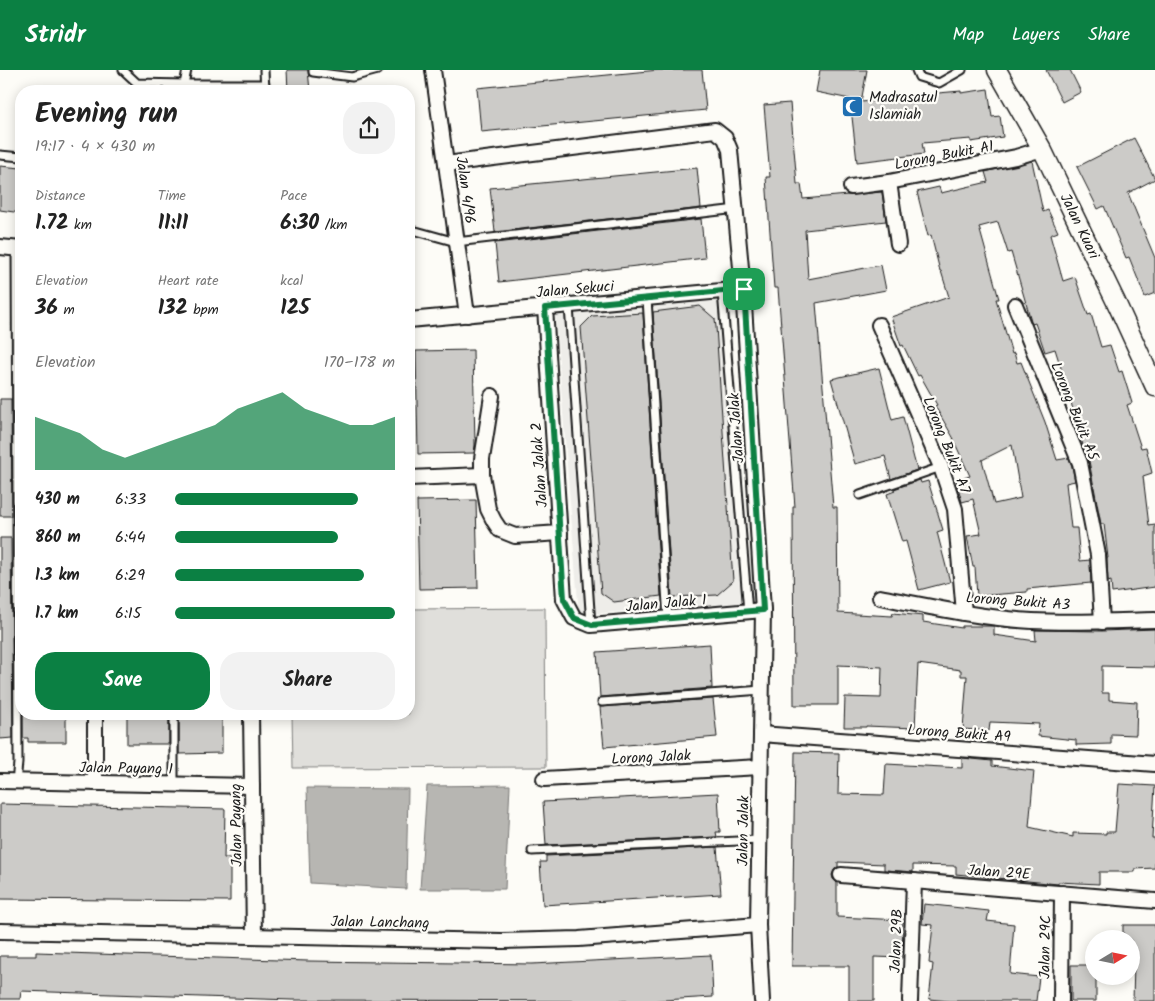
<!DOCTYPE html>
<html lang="en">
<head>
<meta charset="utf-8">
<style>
  :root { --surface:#fff; --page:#f2f2f2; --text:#222; --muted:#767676; --accent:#0b8043 }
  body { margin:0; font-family:Kalam,sans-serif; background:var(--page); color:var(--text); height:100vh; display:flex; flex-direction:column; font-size:19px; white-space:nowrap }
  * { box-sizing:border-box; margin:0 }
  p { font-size:16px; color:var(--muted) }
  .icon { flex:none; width:28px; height:28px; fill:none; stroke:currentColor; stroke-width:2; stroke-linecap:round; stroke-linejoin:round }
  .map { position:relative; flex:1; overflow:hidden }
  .sheet { position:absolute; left:15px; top:15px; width:400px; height:635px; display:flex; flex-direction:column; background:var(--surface); border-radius:20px; box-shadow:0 2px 12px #0003 }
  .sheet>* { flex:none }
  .needle { width:32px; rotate:80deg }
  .controls { position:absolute; left:1085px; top:860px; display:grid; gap:10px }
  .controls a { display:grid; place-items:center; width:55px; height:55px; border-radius:50%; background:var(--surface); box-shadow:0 2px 12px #0003; font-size:25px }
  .pin { position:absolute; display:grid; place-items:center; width:42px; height:42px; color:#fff; margin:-21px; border-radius:10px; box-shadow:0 2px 8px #0006 }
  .round { display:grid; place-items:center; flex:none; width:52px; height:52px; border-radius:20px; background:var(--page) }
  .head { display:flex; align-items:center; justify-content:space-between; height:85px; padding:0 20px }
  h1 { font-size:28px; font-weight:700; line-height:38px }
  .figures { display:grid; grid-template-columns:repeat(3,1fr); gap:8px; height:85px; padding:5px 20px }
  .figures div { display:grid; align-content:center }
  .figures b { font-size:21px; font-weight:700 }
  .figures small { font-size:14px; font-weight:400 }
  .figures p { font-size:14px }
  .chart { height:140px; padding:10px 20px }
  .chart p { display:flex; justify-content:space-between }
  .chart svg { width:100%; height:90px; margin-top:5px; fill:var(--accent); opacity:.7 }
  .primary-button { display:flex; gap:10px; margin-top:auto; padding:10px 20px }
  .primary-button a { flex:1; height:58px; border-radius:20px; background:var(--accent); color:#fff; font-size:20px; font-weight:700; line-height:58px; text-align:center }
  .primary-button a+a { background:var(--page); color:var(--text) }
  ul { padding:0 20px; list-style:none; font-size:16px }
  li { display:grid; grid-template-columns:80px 60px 1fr; align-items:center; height:38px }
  li i { height:12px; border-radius:6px; background:var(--accent) }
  header { display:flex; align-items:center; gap:30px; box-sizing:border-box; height:70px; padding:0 25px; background:var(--accent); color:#fff }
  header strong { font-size:24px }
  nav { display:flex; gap:28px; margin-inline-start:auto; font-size:18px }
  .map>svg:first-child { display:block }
</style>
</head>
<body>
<header>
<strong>Stridr</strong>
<nav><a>Map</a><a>Layers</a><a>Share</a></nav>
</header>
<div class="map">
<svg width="1155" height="931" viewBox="0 0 1155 931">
  <rect width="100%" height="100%" fill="#fdfcf7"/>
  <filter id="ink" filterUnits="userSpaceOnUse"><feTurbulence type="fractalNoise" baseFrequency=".02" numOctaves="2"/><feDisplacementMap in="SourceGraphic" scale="10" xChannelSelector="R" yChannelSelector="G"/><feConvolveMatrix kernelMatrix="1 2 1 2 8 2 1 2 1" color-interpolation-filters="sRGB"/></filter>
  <g filter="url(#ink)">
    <path fill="#eeede9" d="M729 229 753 532 579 545 555 242Z"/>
    <path fill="#e0dfdb" stroke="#7e7e7c" d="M545 538 546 697 293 698 292 644H409V539Z"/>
    <g fill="#b7b6b2" stroke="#797876">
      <path d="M510 715 505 819H420L427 716Z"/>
      <path d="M307 718 408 719 406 819 310 813Z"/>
    </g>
    <g fill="#cccbc8" stroke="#1c1c1c" fill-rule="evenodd">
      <path d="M287 0H308L310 21H288Z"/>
      <path d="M658 0H702L706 40 481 62 477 18Z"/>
      <path d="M820 0H867L861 32 885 30V32L927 27V24L961 21V23L988 19 992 47 1000 46 1003 67 971 72V69L922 73 924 84 857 92 850 29 816 22Z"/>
      <path d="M1046 0H1070L1081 22 1062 32Z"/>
      <path d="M790 33 797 114H801L803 129 882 122 886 151 805 160 808 209 881 195 886 220 816 233 833 437H837L838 543 892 546 893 543 923 546V552L962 558V556H994V565L1036 571 1035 560 1102 561 1155 559V597L1102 596V623H1109V630L1137 632 1136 665 1111 664V674L1076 675V670L1038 666 1039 654 990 652 989 661 963 659 967 606H961V600L918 594 915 658 866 656V657H844L845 627 881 628 882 597 838 595V635H794L793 437H795L778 218H774L766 107H770L764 35Z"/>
      <path d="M1134 68 1155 109 1128 123 1155 188V223L1145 227 1129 187 1126 188 1104 136 1098 139 1077 97Z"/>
      <path d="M1032 91 1043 142 1048 140 1058 162 1050 165 1063 211 1075 207 1088 245 1091 244 1101 277 1110 275 1119 302 1122 301 1132 333 1127 335 1141 378 1146 377 1152 403 1143 406 1149 456 1155 455V517L1112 523 1111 511 1108 512 1107 488H1108L1104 454H1101L1089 391 1076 356 1077 355 1067 317 1055 279 1045 282 1035 253 1032 254 1011 182 1008 183 998 152 979 157 999 229H996L1012 284 1014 283 1017 293 1021 292 1045 352 1057 390 1069 388 1072 396 1075 411 1066 413 1071 458H1077L1080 491 1090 490 1091 513 1027 519V522L977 526 975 497H973L967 466 981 464 973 429 962 432 956 410 970 406 953 369H954L935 336 937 335 920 305 918 306 903 275 901 276 891 247 949 227 941 201H940L931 165 928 166 917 122 939 117 941 123 988 112 985 102ZM1012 375 1021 428 994 434 982 390Z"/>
      <path d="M0 96 21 98V143L0 140Z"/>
      <path d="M697 98 701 138 495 162 490 118Z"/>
      <path d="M701 149 705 188 499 212 495 173Z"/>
      <path d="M700 236 715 249 716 257 733 511 717 525 672 527 653 242Z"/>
      <path d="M643 243 661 526 614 532 601 523 581 257 592 246Z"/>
      <path d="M473 280 475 375 474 383 418 384 416 281Z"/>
      <path d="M879 298 892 350 903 347 917 400 891 409 885 386 855 394 831 309Z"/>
      <path d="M0 329H11L12 446H0Z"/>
      <path d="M920 410 921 413 928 411 943 460 937 462 950 512 919 520 906 471 902 472 887 424 895 421 894 419Z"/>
      <path d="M476 430 478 518 419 519 417 431Z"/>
      <path d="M0 468H11L13 668 0 669Z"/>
      <path d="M710 574 712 618 600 627 597 582Z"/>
      <path d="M713 629 717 667 604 677 600 637Z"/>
      <path d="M23 644H66V672H28V668H23Z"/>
      <rect x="127" y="644" width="42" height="30"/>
      <path d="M179 644H222V683L179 684Z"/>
      <path d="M795 682 839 683 838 724 884 725 886 694 962 698V688L992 691V696L1034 701 1029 757 1073 767V763L1106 764V762H1115L1119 714 1155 716 1152 768H1155V798L1135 799V802H1099V814L1058 812V814L956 804V796L913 795V802L901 801 884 800V794L838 792V797L834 800 832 805 833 809 837 813V847L903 850 902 888 874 887V931H849V896H792Z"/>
      <path d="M718 723 720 762H716L717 767 546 775 543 732Z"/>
      <path d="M0 734 225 739 224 788H230V831L0 829Z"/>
      <path d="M717 777 721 824 543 835 540 792H546V786Z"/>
      <path d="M924 834 989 841 987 851 1014 854 1010 904 1039 907 1036 931H949L929 929 933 894 929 893 933 855 922 854Z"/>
      <path d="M1123 855H1155V931H1133L1134 893H1131V869H1123Z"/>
      <path d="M36 882 308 891 532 894 711 885 713 927 647 931 292 930 21 921 20 929H0V886H36Z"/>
      <path d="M1071 895H1094V906H1096V931H1071Z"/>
    </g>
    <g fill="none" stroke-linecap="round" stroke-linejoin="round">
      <defs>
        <g id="service">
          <path d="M123 0 137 13 184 14"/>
          <path d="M187 0 184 14H265"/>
          <path d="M264 0 265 21"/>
          <path d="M313 0V2L352 7 378 0"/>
          <path d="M916 0 919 7 939 13 962 0"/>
          <path d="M0 85 21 87"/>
          <path d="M409 159 456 172 737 139"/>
          <path d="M16 178 18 693 16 712"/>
          <path d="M722 221 748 542"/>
          <path d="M647 229 668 549"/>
          <path d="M569 236 591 555"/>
          <path d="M860 425 941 397"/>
          <path d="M602 632 762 620"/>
          <path d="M174 715V644"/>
          <path d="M532 781 759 770"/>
        </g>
        <g id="minor">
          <path d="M433 0 467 245"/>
          <path d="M446 94 715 60 725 68 730 80 743 219 763 540 758 855 762 931"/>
          <path d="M889 112 898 174"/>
          <path d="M851 117 889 112 1016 87 1042 79"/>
          <path d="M0 177 21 179"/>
          <path d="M1015 235 1080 393 1098 485 1102 552"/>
          <path d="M545 238 564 529 574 548 591 555 763 540"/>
          <path d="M409 250 743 219"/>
          <path d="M879 255 941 397 955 439 964 543"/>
          <path d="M492 326 482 389V405L488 439 494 451 500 460 515 466 560 463"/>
          <path d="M409 408 482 405"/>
          <path d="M880 527C931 537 981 548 1032 551 1073 553 1114 551 1155 550"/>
          <path d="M95 644V713"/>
          <path d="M251 644 254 866"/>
          <path d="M761 664 1155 694"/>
          <path d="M544 709 760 697"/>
          <path d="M0 711 252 716"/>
          <path d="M841 805 1155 831"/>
          <path d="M0 861 502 871 579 869 758 855"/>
          <path d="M910 931 914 811"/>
          <path d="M1061 931 1062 823"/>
        </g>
        <path id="tertiary" d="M997 0 1042 79 1116 232 1155 317"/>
      </defs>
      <use href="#service" stroke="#1c1c1c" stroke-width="11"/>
      <use href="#minor" stroke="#1c1c1c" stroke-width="18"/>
      <use href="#tertiary" stroke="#1c1c1c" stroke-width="21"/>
      <use href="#service" stroke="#fdfcf7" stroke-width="7"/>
      <use href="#minor" stroke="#fdfcf7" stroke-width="14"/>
      <use href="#tertiary" stroke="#fdfcf7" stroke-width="18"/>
    </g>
  </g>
  <g fill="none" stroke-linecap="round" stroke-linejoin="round" filter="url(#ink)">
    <defs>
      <path id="route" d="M744 219 763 540 592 555 574 548 564 529 545 238Z"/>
    </defs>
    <use href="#route" stroke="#fff" stroke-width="10"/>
    <use href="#route" stroke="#0b8043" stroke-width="6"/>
  </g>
  <defs>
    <symbol id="mosque-square" viewBox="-11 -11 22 22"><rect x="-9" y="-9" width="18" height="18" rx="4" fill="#1f6fb2" stroke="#fdfcf7"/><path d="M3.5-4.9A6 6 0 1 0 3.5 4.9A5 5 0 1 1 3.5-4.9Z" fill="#fff"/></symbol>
  </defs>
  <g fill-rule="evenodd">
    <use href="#mosque-square" x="840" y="24" width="25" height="25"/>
  </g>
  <g text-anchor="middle" stroke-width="4.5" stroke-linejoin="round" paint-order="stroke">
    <g font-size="15" fill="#1c1c1c" stroke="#fdfcf7" text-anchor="start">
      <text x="869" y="32">Madrasatul<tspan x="869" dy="17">Islamiah</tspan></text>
    </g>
    <g font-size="15" fill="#1c1c1c" stroke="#fdfcf7">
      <text transform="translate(944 85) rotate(-11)" y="5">Lorong Bukit A1</text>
      <text transform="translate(466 120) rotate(82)" y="5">Jalan 4/96</text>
      <text transform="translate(1080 156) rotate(64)" y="5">Jalan Kuari</text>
      <text transform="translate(575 219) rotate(-5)" y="5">Jalan Sekuci</text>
      <text transform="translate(1075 341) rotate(68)" y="5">Lorong Bukit A5</text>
      <text transform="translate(736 358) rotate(-94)" y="5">Jalan Jalak</text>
      <text transform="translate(947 375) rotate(68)" y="5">Lorong Bukit A7</text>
      <text transform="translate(539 395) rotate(-94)" y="5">Jalan Jalak 2</text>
      <text transform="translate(1018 531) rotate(4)" y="5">Lorong Bukit A3</text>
      <text transform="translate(666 533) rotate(-5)" y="5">Jalan Jalak 1</text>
      <text transform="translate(959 663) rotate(4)" y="5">Lorong Bukit A9</text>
      <text transform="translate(651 687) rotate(-3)" y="5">Lorong Jalak</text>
      <text transform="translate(126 698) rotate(1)" y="5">Jalan Payang 1</text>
      <text transform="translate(236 755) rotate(-91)" y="5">Jalan Payang</text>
      <text transform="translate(743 761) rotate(-89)" y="5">Jalan Jalak</text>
      <text transform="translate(999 802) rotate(4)" y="5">Jalan 29E</text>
      <text transform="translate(380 852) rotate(1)" y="5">Jalan Lanchang</text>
      <text transform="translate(896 871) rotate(-88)" y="5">Jalan 29B</text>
      <text transform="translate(1045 877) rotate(-89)" y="5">Jalan 29C</text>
    </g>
  </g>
</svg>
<div class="controls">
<a><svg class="needle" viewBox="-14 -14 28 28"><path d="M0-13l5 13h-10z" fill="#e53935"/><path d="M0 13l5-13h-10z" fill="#767676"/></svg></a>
</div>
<div class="pin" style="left:744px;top:219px;background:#1e9e55"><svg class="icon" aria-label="arrive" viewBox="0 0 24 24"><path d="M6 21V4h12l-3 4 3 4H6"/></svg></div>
<section class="sheet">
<div class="head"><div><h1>Evening run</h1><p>19:17 · 4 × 430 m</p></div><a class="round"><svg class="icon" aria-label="share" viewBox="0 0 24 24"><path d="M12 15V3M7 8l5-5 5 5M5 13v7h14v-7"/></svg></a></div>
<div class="figures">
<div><p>Distance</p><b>1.72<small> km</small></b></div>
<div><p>Time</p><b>11:11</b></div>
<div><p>Pace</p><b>6:30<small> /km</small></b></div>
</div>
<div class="figures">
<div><p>Elevation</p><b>36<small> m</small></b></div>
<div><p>Heart rate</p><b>132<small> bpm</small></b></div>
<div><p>kcal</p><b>125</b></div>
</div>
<div class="chart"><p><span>Elevation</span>170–178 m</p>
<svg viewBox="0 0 160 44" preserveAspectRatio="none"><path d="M0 44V18L10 22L20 26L30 34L40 38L50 34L60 30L70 26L80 22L90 14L100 10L110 6L120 14L130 18L140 22L150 22L160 18V44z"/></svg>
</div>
<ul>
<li><b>430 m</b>6:33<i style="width:83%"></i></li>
<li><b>860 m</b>6:44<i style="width:74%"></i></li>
<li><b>1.3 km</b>6:29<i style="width:86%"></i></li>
<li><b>1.7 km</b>6:15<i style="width:100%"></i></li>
</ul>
<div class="primary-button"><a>Save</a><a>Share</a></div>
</section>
</div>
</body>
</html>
